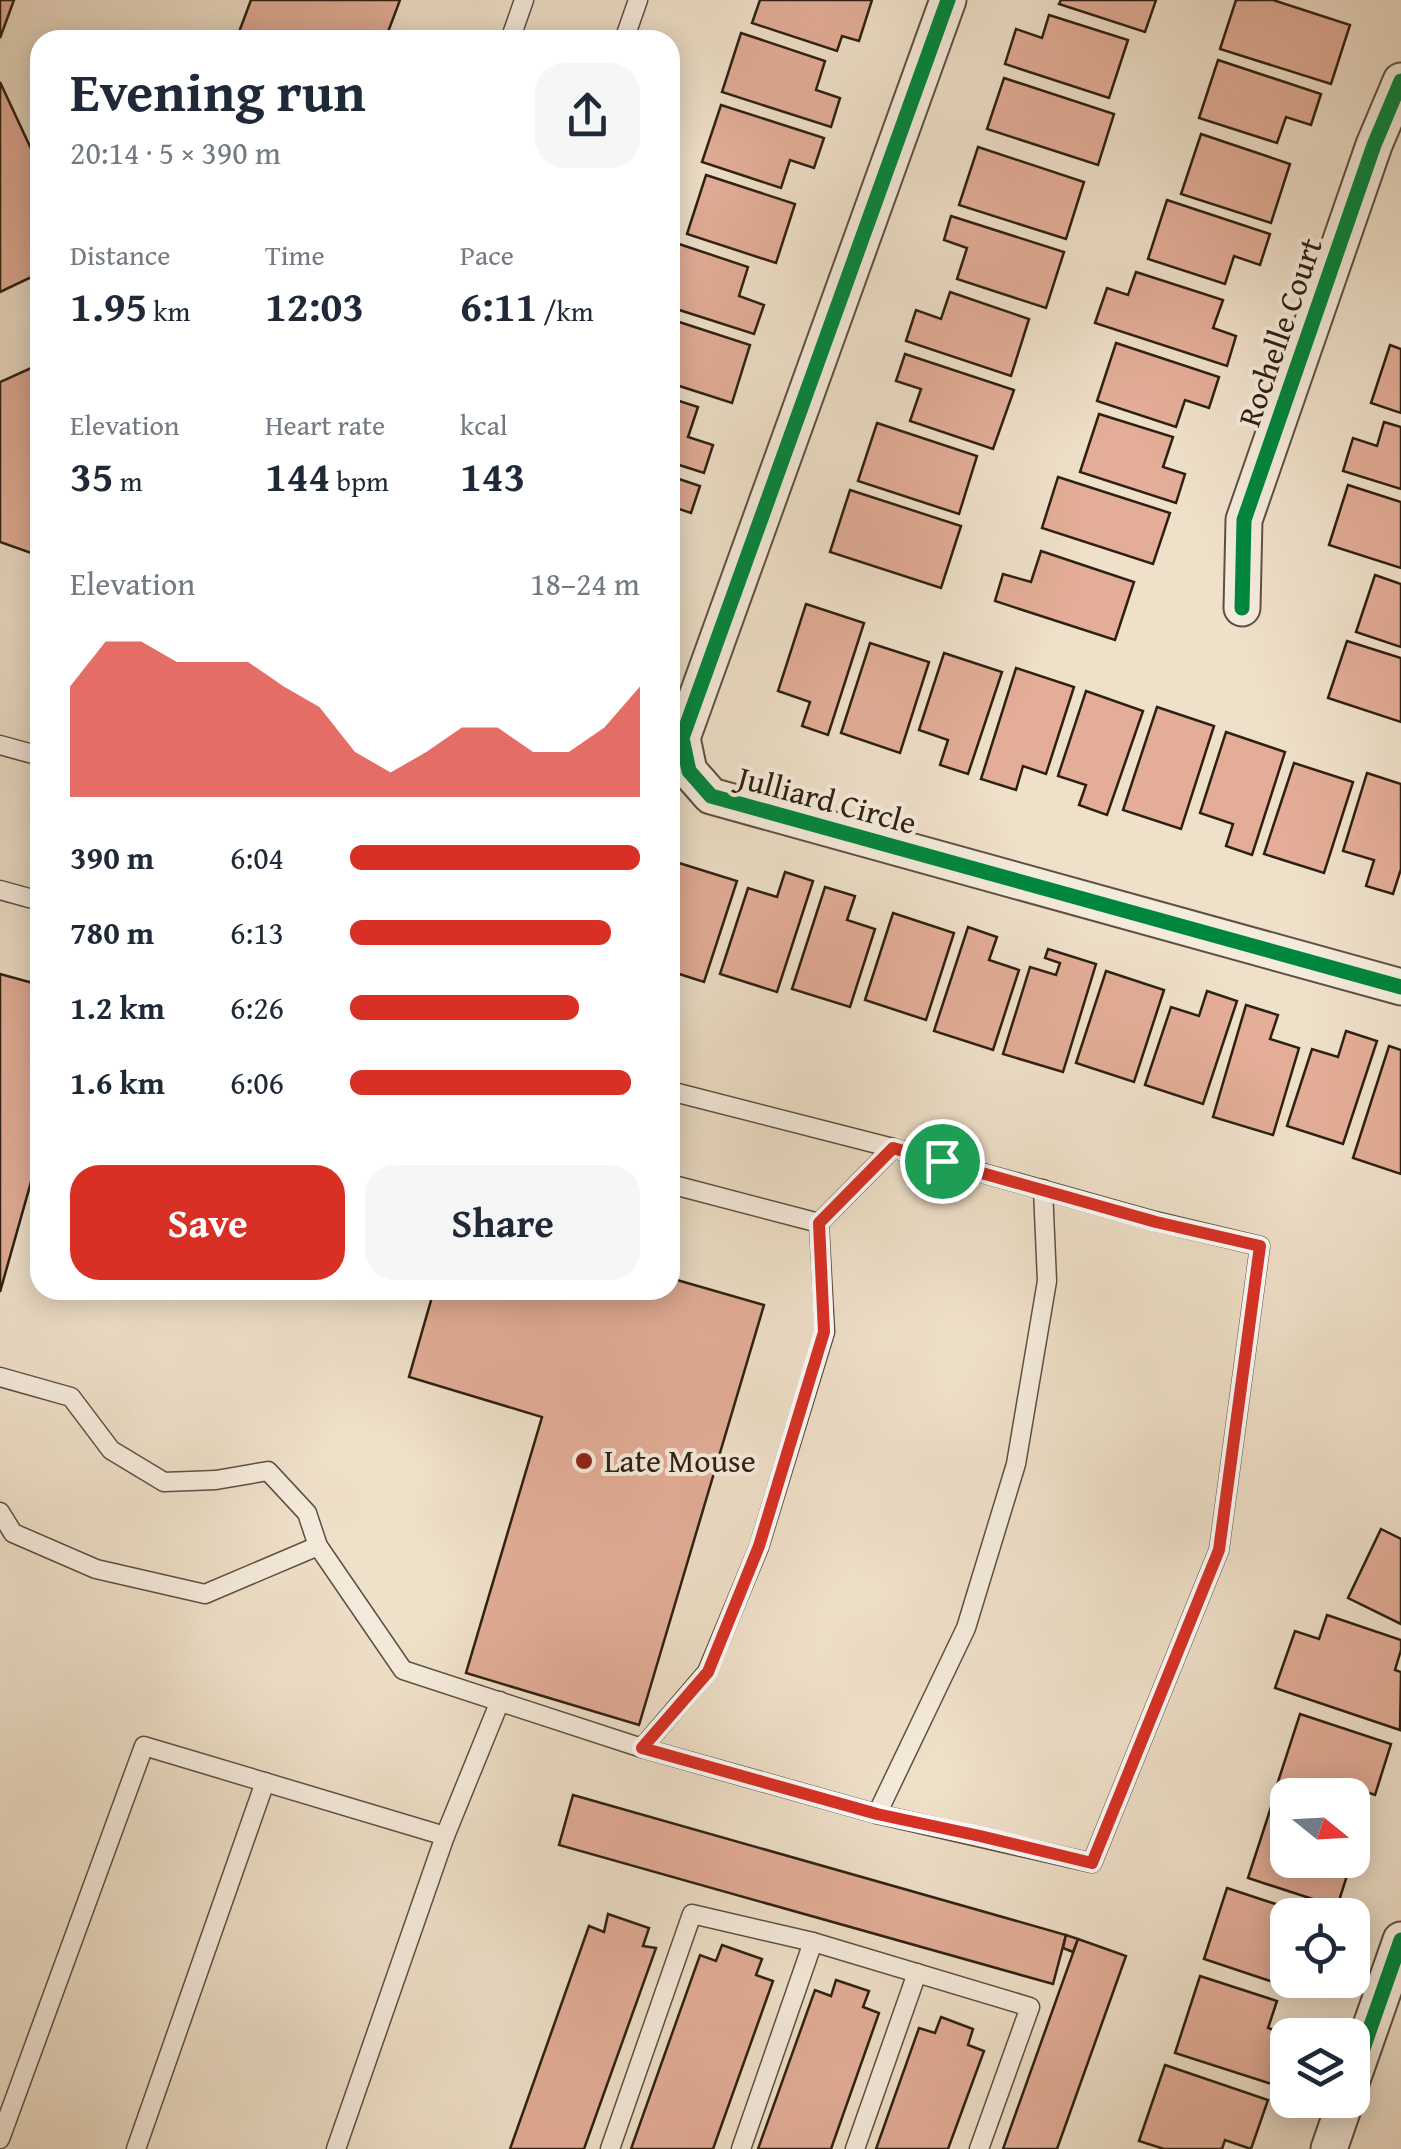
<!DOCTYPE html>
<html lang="en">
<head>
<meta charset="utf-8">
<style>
  :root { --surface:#fff; --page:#f6f6f7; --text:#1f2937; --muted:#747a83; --accent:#d93025 }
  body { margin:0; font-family:"Gentium Book Plus",serif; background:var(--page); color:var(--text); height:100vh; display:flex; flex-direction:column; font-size:38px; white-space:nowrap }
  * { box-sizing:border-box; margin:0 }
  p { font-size:32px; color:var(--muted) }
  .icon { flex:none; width:55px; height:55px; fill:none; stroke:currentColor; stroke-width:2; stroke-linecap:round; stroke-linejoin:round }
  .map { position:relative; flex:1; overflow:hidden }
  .panel { position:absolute; left:30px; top:30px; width:650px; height:1270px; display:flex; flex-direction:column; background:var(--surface); border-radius:30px; box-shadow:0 5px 25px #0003 }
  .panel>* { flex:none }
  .needle { width:65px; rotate:108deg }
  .fabs { position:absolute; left:1270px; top:1778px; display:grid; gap:20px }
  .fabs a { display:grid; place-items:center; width:100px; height:100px; border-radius:20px; background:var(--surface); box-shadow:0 5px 25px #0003; font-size:50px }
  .pin { position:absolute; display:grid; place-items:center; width:85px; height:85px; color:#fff; margin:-42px; border:5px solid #fff; border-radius:50%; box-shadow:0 2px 10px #0007 }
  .round { display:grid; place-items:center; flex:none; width:105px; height:105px; border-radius:30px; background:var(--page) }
  .head { display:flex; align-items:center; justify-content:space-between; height:170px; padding:0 40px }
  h1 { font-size:55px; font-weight:700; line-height:75px }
  .metrics { display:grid; grid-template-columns:repeat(3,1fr); gap:15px; height:170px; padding:10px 40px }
  .metrics div { display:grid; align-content:center }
  .metrics b { font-size:42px; font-weight:700 }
  .metrics small { font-size:28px; font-weight:400 }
  .metrics p { font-size:28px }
  .chart { height:280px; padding:20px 40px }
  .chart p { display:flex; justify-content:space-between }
  .chart svg { width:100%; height:180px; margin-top:10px; fill:var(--accent); opacity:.7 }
  .cta { display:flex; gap:20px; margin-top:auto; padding:20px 40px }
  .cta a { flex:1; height:115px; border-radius:30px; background:var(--accent); color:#fff; font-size:40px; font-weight:700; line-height:115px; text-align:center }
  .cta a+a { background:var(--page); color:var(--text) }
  ul { padding:0 40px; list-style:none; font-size:32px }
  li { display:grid; grid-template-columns:160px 120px 1fr; align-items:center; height:75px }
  li i { height:25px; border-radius:12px; background:var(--accent) }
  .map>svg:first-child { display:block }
</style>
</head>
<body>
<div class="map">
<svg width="1401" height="2149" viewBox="0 0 1401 2149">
  <rect width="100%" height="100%" fill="#efe0c9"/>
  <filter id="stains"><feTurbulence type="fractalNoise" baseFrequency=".002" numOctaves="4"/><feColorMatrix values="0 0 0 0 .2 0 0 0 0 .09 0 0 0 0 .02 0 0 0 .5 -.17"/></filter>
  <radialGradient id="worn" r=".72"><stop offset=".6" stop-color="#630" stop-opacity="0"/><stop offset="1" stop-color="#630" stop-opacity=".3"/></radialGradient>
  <g fill="#e3ad97" stroke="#2d2012" stroke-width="2.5">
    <path d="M0 0H14L0 38Z"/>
    <path d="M251 0H400L385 40H236Z"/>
    <path d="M760 0H872L859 41 842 36 837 51 752 23Z"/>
    <path d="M1061 0H1156L1145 32 1059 4Z"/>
    <path d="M1236 0H1273L1350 25 1331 84 1220 49Z"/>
    <path d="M1049 15 1128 40 1109 98 1005 64 1016 29 1042 38Z"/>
    <path d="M741 33 825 61 816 90 840 98 831 127 722 92Z"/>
    <path d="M1218 60 1321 94 1311 125 1286 117 1277 143 1199 118Z"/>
    <path d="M1004 78 1114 114 1098 165 987 129Z"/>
    <path d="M0 82 40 168V273L0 292Z"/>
    <path d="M721 105 824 138 814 168 790 160 781 188 702 162Z"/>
    <path d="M1201 134 1290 164 1271 223 1181 194Z"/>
    <path d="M978 147 1084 182 1066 239 959 205Z"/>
    <path d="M706 175 795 204 776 263 687 234Z"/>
    <path d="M1167 200 1270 234 1260 265 1234 256 1225 284 1148 259Z"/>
    <path d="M951 216 1064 252 1046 308 957 279 967 248 944 240Z"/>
    <path d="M670 241 748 267 739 296 764 305 754 334 670 307Z"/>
    <path d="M1136 272 1223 300 1213 328 1236 336 1227 366 1095 323 1107 288 1128 295Z"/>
    <path d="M950 292 1029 319 1011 376 906 341 916 310 941 319Z"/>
    <path d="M670 319 750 345 732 403 670 383Z"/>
    <path d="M1116 343 1219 377 1209 408 1185 400 1176 427 1097 401Z"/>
    <path d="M1390 345 1401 349V413L1371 403Z"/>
    <path d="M905 354 1014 390 993 449 910 421 921 389 896 381Z"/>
    <path d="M40 364V549L31 553 0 542V382Z"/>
    <path d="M670 398 698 407 688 437 713 445 704 473 670 462Z"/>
    <path d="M1099 414 1173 437 1163 467 1185 474 1176 503 1080 472Z"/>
    <path d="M1384 422 1401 427V489L1343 471 1353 438 1377 446Z"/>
    <path d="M877 423 977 456 959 514 858 481Z"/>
    <path d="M670 476 700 486 691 513 670 506Z"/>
    <path d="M1058 477 1170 513 1153 564 1042 528Z"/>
    <path d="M1348 485 1401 502V568L1329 545Z"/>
    <path d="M850 490 961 526 941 588 830 552Z"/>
    <path d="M1041 551 1134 582 1115 640 995 601 1003 574 1031 582Z"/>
    <path d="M1375 575 1401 584V647L1356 632Z"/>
    <path d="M806 604 864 623 828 735 802 726 810 702 778 691Z"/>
    <path d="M1347 641 1401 658V722L1328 698Z"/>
    <path d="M870 643 929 662 900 753 841 733Z"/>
    <path d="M944 653 1002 672 968 774 940 765 948 740 919 730Z"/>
    <path d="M1016 668 1074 687 1046 774 1023 766 1016 790 981 779Z"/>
    <path d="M1086 691 1143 711 1107 815 1079 805 1086 785 1058 776Z"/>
    <path d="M1157 707 1214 726 1181 829 1123 810Z"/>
    <path d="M1226 732 1285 752 1252 855 1226 846 1233 824 1200 813Z"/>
    <path d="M1294 763 1353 782 1324 873 1264 854Z"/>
    <path d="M1367 773 1401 784V869L1393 894 1366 886 1374 860 1343 851Z"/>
    <path d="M679 863 737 881 704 982 670 971V889Z"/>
    <path d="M785 872 813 881 777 992 720 974 748 888 777 897Z"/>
    <path d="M825 887 855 896 847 920 875 929 850 1007 792 989Z"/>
    <path d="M893 913 954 933 926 1020 865 1000Z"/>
    <path d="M968 927 997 937 989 960 1019 970 993 1050 934 1031Z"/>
    <path d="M1048 949 1096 964 1063 1072 1003 1054 1030 967 1056 975 1060 963 1045 958Z"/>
    <path d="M1106 971 1164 990 1134 1082 1076 1063Z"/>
    <path d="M0 974 40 985V1150L0 1292Z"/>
    <path d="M1207 991 1237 1001 1203 1104 1145 1085 1171 1007 1199 1016Z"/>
    <path d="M1246 1005 1278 1015 1270 1039 1299 1048 1273 1135 1213 1117Z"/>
    <path d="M1346 1031 1377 1041 1343 1144 1287 1126 1312 1049 1338 1057Z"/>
    <path d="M1389 1046 1401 1050V1174L1353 1158Z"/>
    <path d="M670 1278 764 1305 639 1725 466 1673 542 1417 409 1377 434 1290H670Z"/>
    <path d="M1381 1529 1401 1539V1624L1348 1598Z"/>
    <path d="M1327 1615 1401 1640V1650L1395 1670 1401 1672 1400 1730 1275 1688 1295 1631 1319 1639Z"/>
    <path d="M1300 1714 1391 1744 1375 1795 1349 1786 1346 1795H1288L1275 1791Z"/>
    <path d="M573 1795 1066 1935 1053 1984 559 1845Z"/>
    <path d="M1272 1804 1288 1809V1860H1352L1337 1907 1248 1878Z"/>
    <path d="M1227 1888 1309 1915H1288V1962L1284 1961 1276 1983 1204 1959Z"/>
    <path d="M608 1914 649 1928 643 1946 656 1948 584 2149H510L589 1926 604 1932Z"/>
    <path d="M1066 1935 1078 1939 1073 1952 1063 1948Z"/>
    <path d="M1078 1939 1126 1956 1057 2149H1003Z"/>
    <path d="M722 1945 762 1959 756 1975 773 1981 713 2149H631L700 1955 716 1961Z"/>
    <path d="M1200 1976 1277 2001 1268 2028 1289 2035 1288 2056 1278 2086 1175 2053Z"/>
    <path d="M836 1980 869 1991 863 2007 879 2013 831 2149H758L815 1990 831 1996Z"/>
    <path d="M941 2017 973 2029 968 2045 984 2051 948 2149H876L919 2028 935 2033Z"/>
    <path d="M1165 2065 1268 2100 1251 2149 1225 2140 1222 2149H1164L1139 2141Z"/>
  </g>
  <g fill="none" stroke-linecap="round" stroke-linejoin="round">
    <defs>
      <g id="service">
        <path d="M510 40 524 0"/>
        <path d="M624 40 638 0"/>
        <path d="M0 745 40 756"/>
        <path d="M0 890 40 901"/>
        <path d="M670 1091 893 1148"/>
        <path d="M0 1377 71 1397 111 1450 164 1482 216 1480 268 1471 307 1513 318 1546 403 1670 642 1748 707 1672 759 1547 825 1332 819 1223 670 1184"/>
        <path d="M0 1512 13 1533 96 1569 205 1594 318 1546"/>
        <path d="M642 1748 877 1814 1092 1863 1219 1550 1260 1246 1155 1221 893 1148 819 1223"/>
        <path d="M877 1814 966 1628 1016 1464 1047 1281 1043 1189"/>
        <path d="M445 1836 500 1701"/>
        <path d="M0 2139 144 1746 445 1836 336 2149"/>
        <path d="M136 2149 265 1782"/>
        <path d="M610 2149 692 1914 813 1942"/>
        <path d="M741 2149 813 1942 1030 2007 979 2149"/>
        <path d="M855 2149 917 1973"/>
      </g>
      <g id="minor">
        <path d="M948 0 682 738 689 771 711 796 1401 987"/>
        <path d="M1242 608 1244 520 1374 145 1401 81"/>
        <path d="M1352 2080 1401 1940"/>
        <path d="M1329 2149 1346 2100"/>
      </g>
    </defs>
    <use href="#service" stroke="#5e5040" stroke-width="21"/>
    <use href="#minor" stroke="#5e5040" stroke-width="39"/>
    <use href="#service" stroke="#f5ebdc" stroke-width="18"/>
    <use href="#minor" stroke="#f5ebdc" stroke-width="35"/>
    <defs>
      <g id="cycleway">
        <path d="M948 0 682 738 689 771 711 796 1401 987"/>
        <path d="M1242 608 1244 520 1374 145 1401 81"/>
        <path d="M1352 2080 1401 1940"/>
      </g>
    </defs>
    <use href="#cycleway" stroke="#f5ebdc" stroke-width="21"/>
    <use href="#cycleway" stroke="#00873e" stroke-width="15"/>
  </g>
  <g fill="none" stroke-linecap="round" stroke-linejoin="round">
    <defs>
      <path id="route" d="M893 1148 1156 1222 1260 1246 1219 1550 1092 1863 980 1836 877 1814 642 1748 708 1672 759 1546 824 1332 819 1223Z"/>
    </defs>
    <use href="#route" stroke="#fff" stroke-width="20"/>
    <use href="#route" stroke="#d93025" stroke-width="12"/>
  </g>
  <circle fill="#8f2418" stroke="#f5ebdc" stroke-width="4" cx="584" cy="1461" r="10"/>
  <g text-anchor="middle" stroke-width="8" stroke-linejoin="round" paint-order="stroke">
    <g font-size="32" fill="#2d2012" stroke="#f5ebdc">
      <text transform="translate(1280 332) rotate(-71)" y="11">Rochelle Court</text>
      <text transform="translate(827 800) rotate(15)" y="11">Julliard Circle</text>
    </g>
    <g font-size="32" fill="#2d2012" stroke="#f5ebdc" text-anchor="start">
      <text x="604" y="1472">Late Mouse</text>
    </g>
  </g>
  <rect width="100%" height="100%" filter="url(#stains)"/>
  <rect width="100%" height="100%" fill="url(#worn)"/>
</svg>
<div class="fabs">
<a><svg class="needle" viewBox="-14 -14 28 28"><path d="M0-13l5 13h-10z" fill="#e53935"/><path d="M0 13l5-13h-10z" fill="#747a83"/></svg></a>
<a><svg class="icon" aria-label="locate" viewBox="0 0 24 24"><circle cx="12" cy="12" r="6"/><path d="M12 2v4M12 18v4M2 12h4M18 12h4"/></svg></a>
<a><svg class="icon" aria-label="layers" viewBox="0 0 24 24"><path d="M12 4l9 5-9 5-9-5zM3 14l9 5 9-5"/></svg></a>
</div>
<div class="pin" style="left:942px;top:1161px;background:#1e9e55"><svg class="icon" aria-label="arrive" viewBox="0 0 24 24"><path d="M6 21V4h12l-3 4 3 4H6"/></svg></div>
<section class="panel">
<div class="head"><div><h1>Evening run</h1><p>20:14 · 5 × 390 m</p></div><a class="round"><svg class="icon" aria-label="share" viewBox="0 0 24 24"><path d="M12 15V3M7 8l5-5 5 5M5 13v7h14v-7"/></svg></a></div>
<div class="metrics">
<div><p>Distance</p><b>1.95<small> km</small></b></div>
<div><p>Time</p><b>12:03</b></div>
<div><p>Pace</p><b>6:11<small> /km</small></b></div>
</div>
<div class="metrics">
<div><p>Elevation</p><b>35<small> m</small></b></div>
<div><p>Heart rate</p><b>144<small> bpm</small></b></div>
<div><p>kcal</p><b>143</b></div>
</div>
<div class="chart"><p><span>Elevation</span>18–24 m</p>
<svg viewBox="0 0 160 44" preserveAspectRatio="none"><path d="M0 44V17L10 6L20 6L30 11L40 11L50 11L60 17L70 22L80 33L90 38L100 33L110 27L120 27L130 33L140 33L150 27L160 17V44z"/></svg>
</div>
<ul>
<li><b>390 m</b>6:04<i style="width:100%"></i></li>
<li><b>780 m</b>6:13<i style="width:90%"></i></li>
<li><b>1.2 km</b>6:26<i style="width:79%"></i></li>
<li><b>1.6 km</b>6:06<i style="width:97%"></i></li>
</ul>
<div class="cta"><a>Save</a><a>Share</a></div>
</section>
</div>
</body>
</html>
